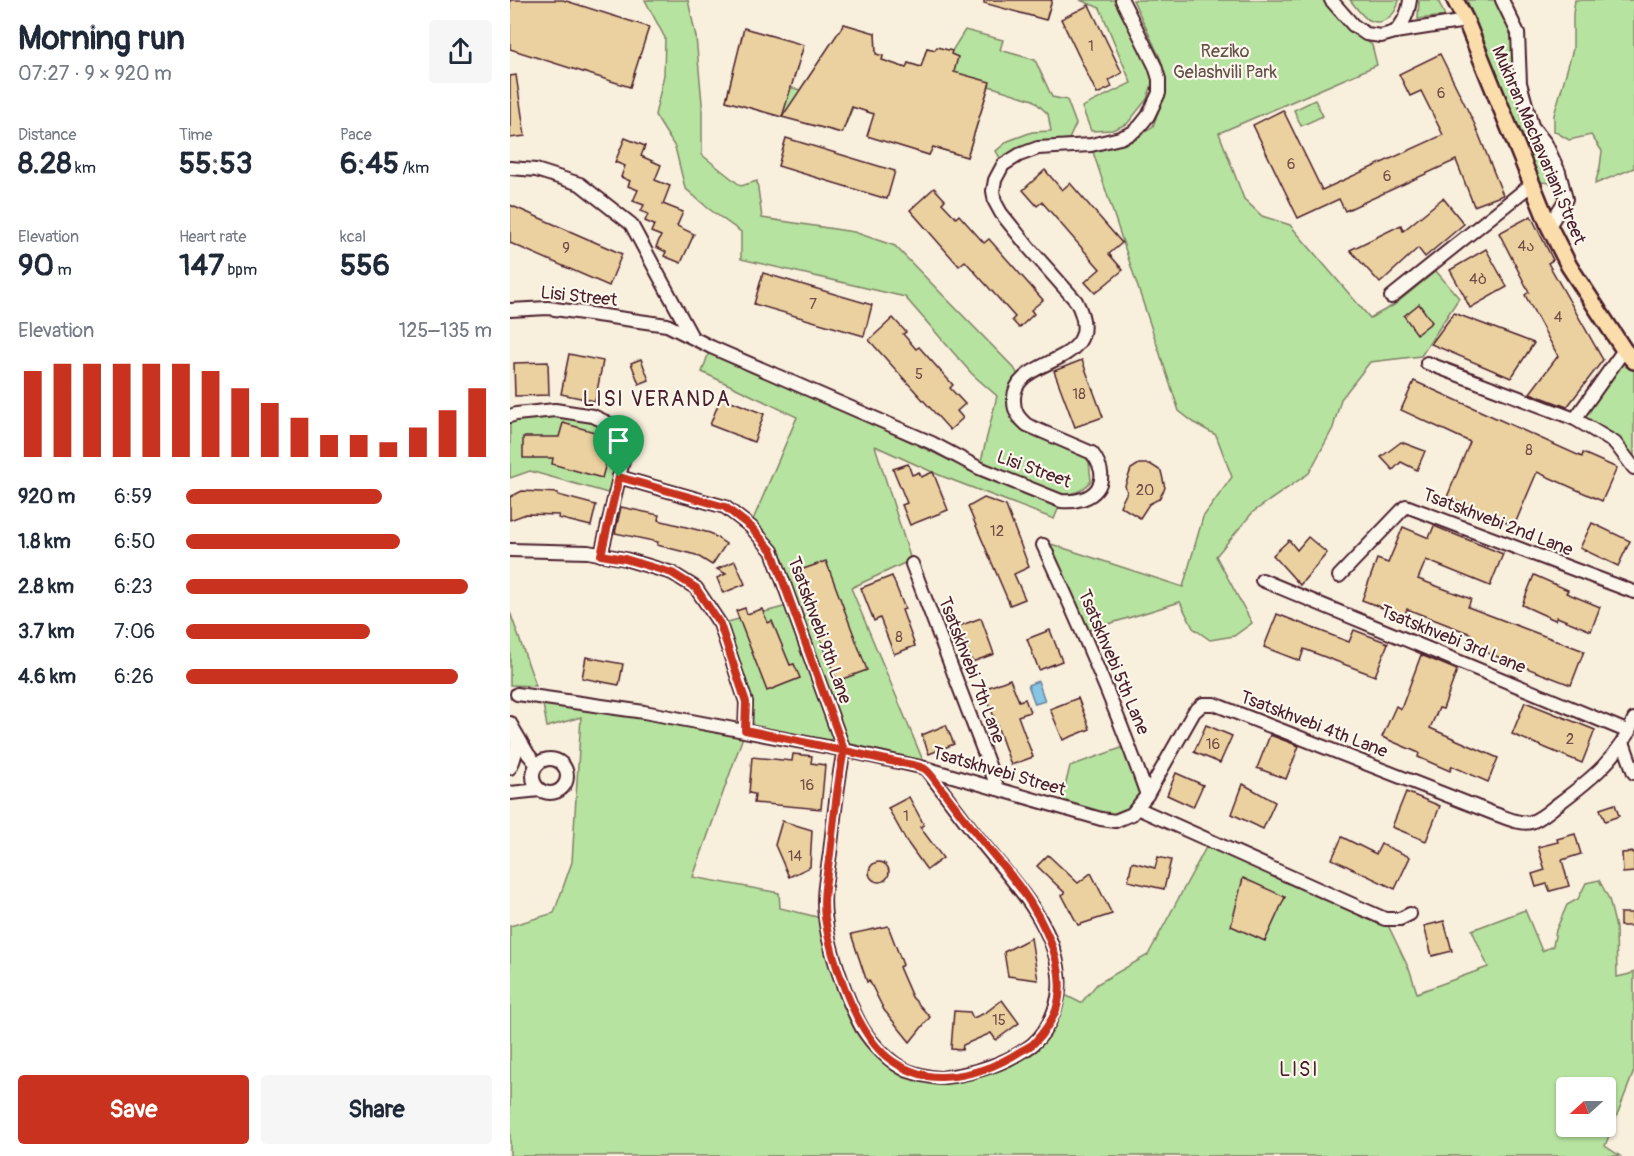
<!DOCTYPE html>
<html lang="en">
<head>
<meta charset="utf-8">
<style>
  :root { --surface:#fff; --page:#f6f6f7; --text:#1f2937; --muted:#747a83; --accent:#c8321e }
  body { margin:0; font-family:Pangolin,"Noto Sans Georgian",sans-serif; background:var(--page); color:var(--text); height:100vh; display:flex; flex-direction:column; font-size:22px; white-space:nowrap }
  * { box-sizing:border-box; margin:0 }
  p { font-size:20px; color:var(--muted) }
  .icon { flex:none; width:33px; height:33px; fill:none; stroke:currentColor; stroke-width:2; stroke-linecap:round; stroke-linejoin:round }
  .map { position:relative; flex:1; overflow:hidden }
  .panel { display:flex; flex-direction:column; background:var(--surface); width:510px }
  .panel>* { flex:none }
  .needle { width:39px; rotate:249deg }
  .fabs { position:absolute; left:1046px; top:1077px; display:grid; gap:12px }
  .fabs a { display:grid; place-items:center; width:60px; height:60px; border-radius:6px; background:var(--surface); box-shadow:0 2px 4px #0004; font-size:30px }
  .pin { position:absolute; display:grid; place-items:center; width:51px; height:51px; color:#fff; margin:-62px -26px; border-radius:50% 50% 50% 0; rotate:-45deg; box-shadow:0 0 6px #0007 }
  .pin .icon { rotate:45deg }
  .round { display:grid; place-items:center; flex:none; width:63px; height:63px; border-radius:6px; background:var(--page) }
  .headline { display:flex; align-items:center; justify-content:space-between; height:102px; padding:0 18px }
  h1 { font-size:33px; font-weight:700; line-height:45px }
  .metrics { display:grid; grid-template-columns:repeat(3,1fr); gap:9px; height:102px; padding:6px 18px }
  .metrics div { display:grid; align-content:center }
  .metrics b { font-size:30px; font-weight:700 }
  .metrics small { font-size:16px; font-weight:400 }
  .metrics p { font-size:16px }
  .chart { height:168px; padding:12px 18px }
  .chart p { display:flex; justify-content:space-between }
  .chart svg { width:100%; height:108px; margin-top:6px; stroke:var(--accent); stroke-width:6 }
  .cta { display:flex; gap:12px; margin-top:auto; padding:12px 18px }
  .cta a { flex:1; height:69px; border-radius:6px; background:var(--accent); color:#fff; font-size:24px; font-weight:700; line-height:69px; text-align:center }
  .cta a+a { background:var(--page); color:var(--text) }
  ul { padding:0 18px; list-style:none; font-size:20px }
  li { display:grid; grid-template-columns:96px 72px 1fr; align-items:center; height:45px }
  li i { height:15px; border-radius:8px; background:var(--accent) }
  main { display:flex; flex:1; min-height:0 }
  .map>svg:first-child { display:block }
</style>
</head>
<body>
<main>
<section class="panel">
<div class="headline"><div><h1>Morning run</h1><p>07:27 · 9 × 920 m</p></div><a class="round"><svg class="icon" aria-label="share" viewBox="0 0 24 24"><path d="M12 15V3M7 8l5-5 5 5M5 13v7h14v-7"/></svg></a></div>
<div class="metrics">
<div><p>Distance</p><b>8.28<small> km</small></b></div>
<div><p>Time</p><b>55:53</b></div>
<div><p>Pace</p><b>6:45<small> /km</small></b></div>
</div>
<div class="metrics">
<div><p>Elevation</p><b>90<small> m</small></b></div>
<div><p>Heart rate</p><b>147<small> bpm</small></b></div>
<div><p>kcal</p><b>556</b></div>
</div>
<div class="chart"><p><span>Elevation</span>125–135 m</p>
<svg viewBox="0 0 160 44" preserveAspectRatio="none"><path d="M5 44V9M15 44V6M25 44V6M35 44V6M45 44V6M55 44V6M65 44V9M75 44V16M85 44V22M95 44V28M105 44V35M115 44V35M125 44V38M135 44V32M145 44V25M155 44V16"/></svg>
</div>
<ul>
<li><b>920 m</b>6:59<i style="width:64%"></i></li>
<li><b>1.8 km</b>6:50<i style="width:70%"></i></li>
<li><b>2.8 km</b>6:23<i style="width:92%"></i></li>
<li><b>3.7 km</b>7:06<i style="width:60%"></i></li>
<li><b>4.6 km</b>6:26<i style="width:89%"></i></li>
</ul>
<div class="cta"><a>Save</a><a>Share</a></div>
</section>
<div class="map">
<svg width="1124" height="1156" viewBox="0 0 1124 1156">
  <rect width="100%" height="100%" fill="#f8efdd"/>
  <filter id="ink" filterUnits="userSpaceOnUse"><feTurbulence type="fractalNoise" baseFrequency=".0167" numOctaves="2"/><feDisplacementMap in="SourceGraphic" scale="12" xChannelSelector="R" yChannelSelector="G"/><feConvolveMatrix kernelMatrix="1 2 1 2 8 2 1 2 1" color-interpolation-filters="sRGB"/></filter>
  <g filter="url(#ink)">
    <g fill="#b6e3a0" stroke="#808166" stroke-width="1.5" fill-rule="evenodd">
      <path d="M135 0H178L186 37 192 103V155L231 186 247 181 252 218 344 232 385 246 504 368 508 375 501 384 499 409 503 422 513 430 573 454 579 462 581 481C572 492 561 496 547 494L471 461 487 396 462 374 395 297 231 259V232L199 209 175 188 165 147 145 115 154 75 155 38Z"/>
      <path d="M570 0H608L626 37 643 81 637 99 617 124 602 130 581 131 572 107 621 83 590 8Z"/>
      <path d="M623 0H816L836 26 862 45 867 65 709 133 734 199 752 216 780 225 860 318 884 305 926 271 949 298 911 356 860 362 831 399 823 428 799 473 743 512 706 556 742 623 724 636 700 640 683 628 670 602 576 631 541 544 673 587 693 517 722 477 706 435 686 424 669 411 583 152 630 136 643 126 656 90 655 76 651 60Z"/>
      <path d="M840 0H889C887 15 871 28 857 19 850 14 845 6 840 0Z"/>
      <path d="M909 0H928L935 16 908 19Z"/>
      <path d="M957 0H987L1004 34 1003 72 1005 91 1014 123 1040 168 1042 183 1030 182Z"/>
      <path d="M1065 0H1124V168L1085 184 1090 167 1092 151 1081 135 1059 140 1044 131V115L1063 49V14Z"/>
      <path d="M334 24 365 33 366 54 373 56 372 60 396 68 398 63 411 67 417 48 425 50 427 47 442 51 455 30 493 40 490 50 525 60 542 97 557 100 566 124 559 139 521 144 490 158 486 151 498 141 522 132 541 131 538 114 523 100 479 86 457 157 423 147 419 155 369 139 374 117 343 107 332 133 216 101 223 72 290 90Z"/>
      <path d="M805 100 813 116 791 126 784 110Z"/>
      <path d="M1114 350 1124 361V468L1105 443 1065 419Z"/>
      <path d="M199 352 363 424 464 472 549 507 544 519 429 475 365 446 401 560 341 588 414 763 336 744 265 548 242 522 287 417 192 372Z"/>
      <path d="M45 410 100 424 115 452 105 495 20 471 0 478V416Z"/>
      <path d="M281 605 334 750 235 731 183 877 269 893 270 908 311 918 337 994 376 1057 430 1078 458 1073 524 1044 549 992 571 1003 587 984 638 955 700 840 875 919 900 971 907 993 978 967 962 930 1015 910 1032 951 1043 946 1046 930 1057 905 1068 899 1076 883 1089 880 1099 899 1106 928 1107 977 1120 974 1124 971V1071L1095 1146 1110 1156H0V926L44 913 62 862 71 717 37 727 33 704 235 730 236 702 210 624ZM1056 1088H1095V1126H1056Z"/>
      <path d="M0 612 26 686 0 685Z"/>
      <path d="M617 746 637 795 614 818 550 807 560 766Z"/>
    </g>
    <path fill="#85c6e6" stroke="#6d839b" stroke-width="1.5" d="M528 681 535 701 525 704 518 685Z"/>
    <g fill="#ebd1a0" stroke="#4a1f2b" stroke-width="1.5">
      <path d="M0 0H53L139 27 120 87 0 49Z"/>
      <path d="M474 0H542L536 20 474 3Z"/>
      <path d="M579 5 612 73 599 80 602 87 587 94 551 19Z"/>
      <path d="M334 24 365 33 366 54 373 56 372 60 396 68 398 63 411 67 417 48 425 50 427 47 442 51 441 54 448 57 444 72 480 82 457 157 423 147 419 155 357 136 364 114 342 107 332 133 272 117Z"/>
      <path d="M234 28 294 45 272 117 216 101Z"/>
      <path d="M930 54 965 125 993 195 964 206 946 160 835 211 829 199 788 218 743 125 773 110 812 190 933 135 911 91 900 96 889 74Z"/>
      <path d="M6 75 15 136 0 138V76Z"/>
      <path d="M115 138 135 146 131 156 151 165 145 180 160 186 153 204 173 212 167 226 184 234 171 263 154 256 156 252 146 247 151 236 141 232 144 225 135 221 138 214 131 211 134 205 123 201 128 190 118 186 120 181 111 177 115 166 105 162Z"/>
      <path d="M276 138 385 171 377 199 268 166Z"/>
      <path d="M535 170 552 190 560 183 612 243 599 254 613 270 585 293 575 282 590 269 532 202 527 206 513 190Z"/>
      <path d="M424 188 435 200 432 203 446 218 449 215 474 243 479 239 533 300 521 310 524 314 509 328 502 320 505 317 455 261 449 266 400 210Z"/>
      <path d="M933 198 954 224 915 257 908 248 870 283 840 250 891 225 893 231Z"/>
      <path d="M0 205 112 254 99 286 0 243Z"/>
      <path d="M1021 216 1043 260 1038 263 1093 360 1057 407 1020 393 1048 356 1015 295 1019 292 989 233Z"/>
      <path d="M976 249 997 287 960 308 955 298 956 297H955L940 270Z"/>
      <path d="M253 273 362 305 354 336 244 304Z"/>
      <path d="M909 304 922 322 907 334 894 316Z"/>
      <path d="M944 313 1024 343 1001 378 921 344Z"/>
      <path d="M383 318 396 332 393 334 406 349 409 347 443 385 440 388 455 404 447 411 453 418 440 430 359 340Z"/>
      <path d="M59 354 93 361 85 401 51 394Z"/>
      <path d="M131 359 139 380 129 384 121 363Z"/>
      <path d="M572 360 593 417 565 427 544 371Z"/>
      <path d="M38 362 39 395 5 396 4 363Z"/>
      <path d="M904 381 1072 457 1073 453 1107 468 1092 501 1027 472 1004 526 937 497 960 442 891 410Z"/>
      <path d="M211 397 254 414 244 442 200 425Z"/>
      <path d="M53 423 88 433 84 448 99 452 92 478 42 464 43 458H13V437H49Z"/>
      <path d="M891 442 915 451 907 470 891 462 883 470 871 457Z"/>
      <path d="M398 464 402 475 409 472 411 477 423 472 438 510 400 525 392 505 397 503 383 469Z"/>
      <path d="M629 464H640L651 471 655 488 649 499 639 504 630 518 610 506 617 492 615 486 621 469Z"/>
      <path d="M12 491 48 493V495L86 505 81 526 48 518 49 515 16 514 0 520V497Z"/>
      <path d="M474 498 496 506 519 567 504 574 515 599 500 605 458 507Z"/>
      <path d="M111 507 149 515 148 520 200 533 216 544 202 565 186 555 147 545 148 542 105 533Z"/>
      <path d="M1082 523 1120 541 1108 566 1070 548Z"/>
      <path d="M924 526 993 554 980 586 916 560 908 579 961 599 958 607 1074 651 1061 685 957 645 961 634 897 609 894 616 852 600 867 559 878 563 893 527 919 538Z"/>
      <path d="M798 537 817 553 790 585 763 555 779 540 787 550Z"/>
      <path d="M225 561 235 584 213 593 207 578 216 574 207 569Z"/>
      <path d="M316 561 357 670 327 681 285 572Z"/>
      <path d="M1024 575 1058 590 1056 593 1090 607 1081 631 1047 617 1045 620 1012 605Z"/>
      <path d="M382 576 395 609 392 610 405 646 384 654 370 618 364 621 351 588Z"/>
      <path d="M235 608 237 614 252 609 258 623 262 621 280 665 284 664 290 678 257 691 226 611Z"/>
      <path d="M767 614 839 642 844 630 878 643 865 676 794 649 790 661 754 647Z"/>
      <path d="M471 618 484 654 462 662 449 626Z"/>
      <path d="M540 630 552 661 529 670 517 639Z"/>
      <path d="M911 655 947 670 933 709 929 708 920 728 988 758 978 782 942 766 940 771 908 757 909 753 872 737 886 706 891 709Z"/>
      <path d="M76 657 113 664 109 685 72 678Z"/>
      <path d="M500 679 509 701 515 699 520 712 508 716 523 757 501 765 474 689Z"/>
      <path d="M568 698 580 729 553 740 540 709Z"/>
      <path d="M1015 702 1085 730 1072 763 1002 734Z"/>
      <path d="M436 725 444 744 419 754 412 735Z"/>
      <path d="M696 725 722 736 710 763 684 752Z"/>
      <path d="M760 735 789 746 776 779 747 768Z"/>
      <path d="M283 754 302 756 301 763 315 765 311 809 244 803 245 794 239 793 242 757 282 761Z"/>
      <path d="M666 773 693 785 683 807 657 795Z"/>
      <path d="M733 784 765 802 753 829 722 814Z"/>
      <path d="M896 792 930 806 916 841 882 827Z"/>
      <path d="M399 797 414 825 410 827 433 858 417 870 397 842 378 808Z"/>
      <path d="M1105 804 1109 816 1095 821 1090 809Z"/>
      <path d="M272 821 302 830 300 867 279 877 265 845Z"/>
      <path d="M1065 834 1071 854 1052 860 1059 886 1040 891 1037 884 1026 887 1022 874 1035 870 1028 847 1048 842 1047 839Z"/>
      <path d="M832 837 866 854 871 844 900 857 885 889 822 859Z"/>
      <path d="M1124 852V872L1113 873 1112 853Z"/>
      <path d="M538 855 568 883 581 873 602 914 568 925 552 895 555 893 527 866Z"/>
      <path d="M648 857 661 860 654 889 618 881 622 862 645 868Z"/>
      <circle cx="369" cy="872" r="10"/>
      <path d="M733 878 775 897 755 941 721 926Z"/>
      <rect x="1110" y="913" width="12" height="13"/>
      <path d="M934 921 942 951 922 956 914 926Z"/>
      <path d="M378 926 393 965 389 967 402 997 420 1017 400 1042 374 1010 359 980 357 982 341 934Z"/>
      <path d="M521 938 528 980 498 976 494 952Z"/>
      <path d="M492 1000 509 1023 486 1040 481 1033 453 1045 452 1050 441 1049 444 1011 460 1012 463 1018 475 1013Z"/>
    </g>
    <g fill="none" stroke-linecap="round" stroke-linejoin="round">
      <defs>
        <g id="minor">
          <path d="M821 0 843 25 856 34 871 36 885 32 956 21"/>
          <path d="M992 0 1008 33 1010 83 1022 126 1036 144 1049 172 1056 199 1039 226"/>
          <path d="M885 32C894 22 898 14 900 0"/>
          <path d="M0 168 26 170 70 184 121 224 182 337"/>
          <path d="M881 297 1022 184"/>
          <path d="M0 310 38 308 157 325 201 347 422 443 469 468 551 501C584 504 604 482 582 453L517 425C509 418 504 412 504 401 501 353 602 369 566 301L520 249 491 213 485 202 483 191 485 180 493 165 509 155 528 148 581 145 610 138 622 133 630 126 638 116 649 93V79L645 66 612 0"/>
          <path d="M917 363 1065 419 1105 443 1124 468"/>
          <path d="M0 416 6 414 45 410 83 416 100 424 109 436 115 452 91 555"/>
          <path d="M1065 419 1114 350"/>
          <path d="M109 477 215 507 241 527 262 551 334 750C327 784 324 819 320 853 317 876 312 893 315 916 318 947 337 1001 352 1028 362 1044 381 1064 398 1071 407 1074 420 1077 429 1078 433 1078 439 1076 443 1076 471 1071 499 1062 522 1045 540 1030 552 998 549 975 544 924 504 882 473 844 453 819 435 793 415 768"/>
          <path d="M533 545C571 627 607 710 637 795"/>
          <path d="M0 550 78 552 115 559 162 573 186 588 210 624 236 702 235 730"/>
          <path d="M402 564 488 789"/>
          <path d="M829 576 896 506 1124 592"/>
          <path d="M752 580 1119 732"/>
          <path d="M7 694 134 712 334 750 415 768 591 819 605 821 622 814 637 795 684 712 693 704H704L985 814C995 817 1010 825 1021 822 1031 819 1040 810 1048 804 1079 781 1111 756 1124 719"/>
          <path d="M0 723 18 754 27 765"/>
          <path d="M1113 742 1124 773"/>
          <circle cx="40" cy="776" r="17"/>
          <path d="M0 768C6 757 7 749 6 737"/>
          <path d="M0 793 30 790"/>
          <path d="M627 808 875 919H890L900 914"/>
        </g>
        <path id="major" d="M945 0 956 21 1039 226 1059 266 1114 350 1124 361"/>
      </defs>
      <use href="#minor" stroke="#4a1f2b" stroke-width="16"/>
      <use href="#major" stroke="#4a1f2b" stroke-width="20"/>
      <use href="#minor" stroke="#fbf7ec" stroke-width="12"/>
      <use href="#major" stroke="#fbddab" stroke-width="15"/>
    </g>
  </g>
  <g fill="none" stroke-linecap="round" stroke-linejoin="round" filter="url(#ink)">
    <defs>
      <path id="route" d="M109 477 91 555 115 559 162 573 186 588 210 624 236 702 235 730C284 740 333 750 381 761 390 763 409 765 415 769 421 773 429 786 434 792 453 817 472 842 493 866 523 901 562 962 546 1010 542 1021 532 1035 524 1043 521 1046 515 1049 511 1051 488 1066 460 1076 432 1077 414 1078 390 1068 377 1057 345 1031 321 958 315 918 312 896 317 875 320 854 324 819 327 785 334 750L262 551 241 527 215 507 109 477"/>
    </defs>
    <use href="#route" stroke="#fff" stroke-width="12"/>
    <use href="#route" stroke="#c8321e" stroke-width="8"/>
  </g>
  <g text-anchor="middle" stroke-width="4.5" stroke-linejoin="round" paint-order="stroke">
    <g font-size="15" fill="#724c48">
      <text x="581" y="51">1</text>
      <text x="931" y="98">6</text>
      <text x="781" y="169">6</text>
      <text x="877" y="181">6</text>
      <text x="1016" y="251">4ა</text>
      <text x="56" y="253">9</text>
      <text x="968" y="284">4ბ</text>
      <text x="303" y="309">7</text>
      <text x="1048" y="322">4</text>
      <text x="409" y="379">5</text>
      <text x="569" y="399">18</text>
      <text x="1019" y="455">8</text>
      <text x="635" y="495">20</text>
      <text x="487" y="536">12</text>
      <text x="389" y="642">8</text>
      <text x="1060" y="744">2</text>
      <text x="703" y="749">16</text>
      <text x="297" y="790">16</text>
      <text x="396" y="821">1</text>
      <text x="285" y="861">14</text>
      <text x="489" y="1025">15</text>
    </g>
    <g font-size="18" fill="#655048" stroke="#fbf7ec">
      <text x="715" y="57">Reziko<tspan x="715" dy="21">Gelashvili Park</tspan></text>
    </g>
    <g font-size="18" fill="#4a1f2b" stroke="#fbf7ec">
      <text transform="translate(1029 145) rotate(67)" y="6">Mukhran Machavariani Street</text>
      <text transform="translate(69 296) rotate(6)" y="6">Lisi Street</text>
      <text transform="translate(524 469) rotate(20)" y="6">Lisi Street</text>
      <text transform="translate(988 522) rotate(21)" y="6">Tsatskhvebi 2nd Lane</text>
      <text transform="translate(310 630) rotate(70)" y="6">Tsatskhvebi 9th Lane</text>
      <text transform="translate(943 639) rotate(22)" y="6">Tsatskhvebi 3rd Lane</text>
      <text transform="translate(604 662) rotate(67)" y="6">Tsatskhvebi 5th Lane</text>
      <text transform="translate(462 670) rotate(69)" y="6">Tsatskhvebi 7th Lane</text>
      <text transform="translate(804 724) rotate(21)" y="6">Tsatskhvebi 4th Lane</text>
      <text transform="translate(489 771) rotate(16)" y="6">Tsatskhvebi Street</text>
    </g>
    <g font-size="20" letter-spacing="1.5" fill="#4a1f2b" stroke="#fbf7ec">
      <text x="789" y="1076">LISI</text>
    </g>
    <g font-size="21" letter-spacing="1.5" fill="#4a1f2b" stroke="#fbf7ec">
      <text x="147" y="406">LISI VERANDA</text>
    </g>
  </g>
</svg>
<div class="fabs">
<a><svg class="needle" viewBox="-14 -14 28 28"><path d="M0-13l5 13h-10z" fill="#e53935"/><path d="M0 13l5-13h-10z" fill="#747a83"/></svg></a>
</div>
<div class="pin" style="left:109px;top:477px;background:#1e9e55"><svg class="icon" aria-label="arrive" viewBox="0 0 24 24"><path d="M6 21V4h12l-3 4 3 4H6"/></svg></div>
</div>
</main>
</body>
</html>
